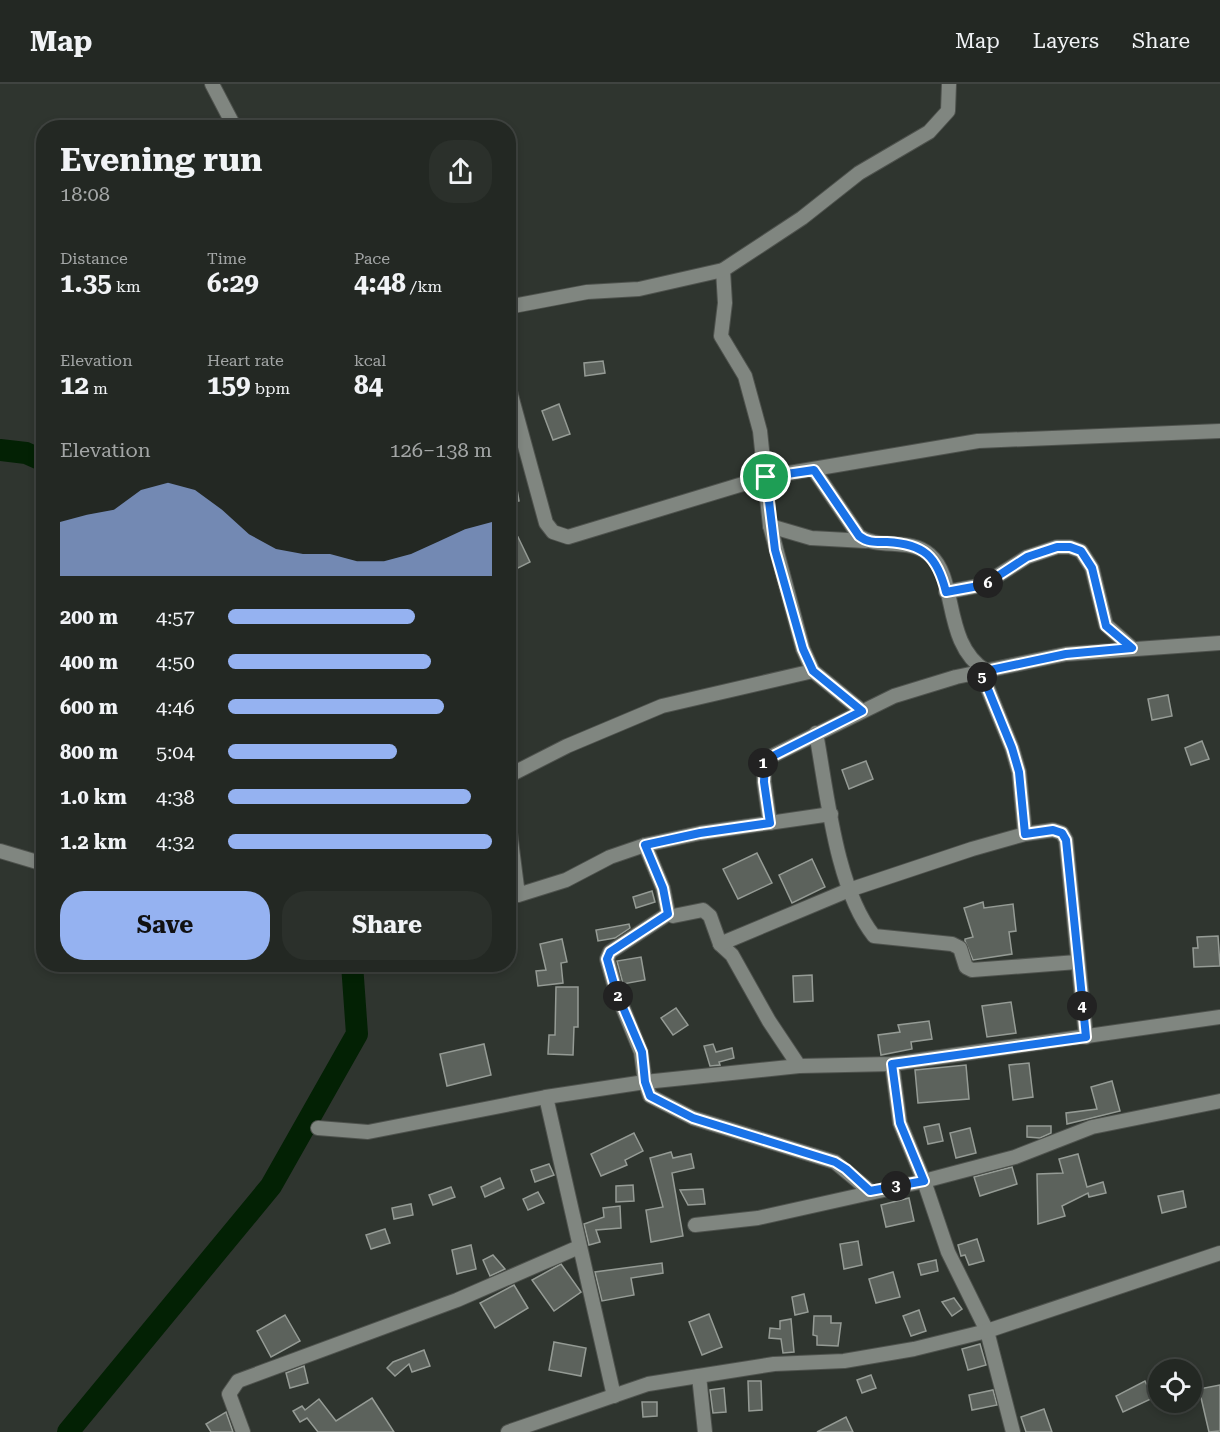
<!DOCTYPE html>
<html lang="en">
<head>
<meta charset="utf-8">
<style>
  :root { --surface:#232823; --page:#2b302b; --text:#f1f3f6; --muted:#a3a6a6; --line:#404441; --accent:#95b2f1 }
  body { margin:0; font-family:"Roboto Serif",serif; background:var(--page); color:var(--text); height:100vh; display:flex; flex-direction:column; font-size:22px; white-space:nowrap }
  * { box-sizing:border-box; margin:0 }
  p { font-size:20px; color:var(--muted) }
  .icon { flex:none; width:33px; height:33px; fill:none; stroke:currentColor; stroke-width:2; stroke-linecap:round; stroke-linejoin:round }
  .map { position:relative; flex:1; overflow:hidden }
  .panel { position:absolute; left:36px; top:36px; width:480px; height:852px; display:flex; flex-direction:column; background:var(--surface); border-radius:24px; box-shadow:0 3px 9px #0003,0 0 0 2px var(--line) }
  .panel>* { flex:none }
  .controls { position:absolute; left:1148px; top:1275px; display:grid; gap:12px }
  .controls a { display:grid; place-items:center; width:54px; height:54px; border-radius:50%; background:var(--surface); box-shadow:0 3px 9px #0003,0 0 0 2px var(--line); font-size:30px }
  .pin { position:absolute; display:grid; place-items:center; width:51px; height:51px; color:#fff; margin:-26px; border:3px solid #fff; border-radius:50%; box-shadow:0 2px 6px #0007 }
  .km { position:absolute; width:30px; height:30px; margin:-15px; border-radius:50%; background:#222; color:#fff; font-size:16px; line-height:30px; text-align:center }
  .round { display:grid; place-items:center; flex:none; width:63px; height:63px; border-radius:24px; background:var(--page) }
  .headline { display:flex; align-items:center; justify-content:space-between; height:102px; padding:0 24px }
  h1 { font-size:33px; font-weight:700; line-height:45px }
  .metrics { display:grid; grid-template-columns:repeat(3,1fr); gap:9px; height:102px; padding:6px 24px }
  .metrics div { display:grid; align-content:center }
  .metrics b { font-size:26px; font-weight:700 }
  .metrics small { font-size:16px; font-weight:400 }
  .metrics p { font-size:16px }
  .chart { height:168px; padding:12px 24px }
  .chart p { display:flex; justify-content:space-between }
  .chart svg { width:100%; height:108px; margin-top:6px; fill:var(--accent); opacity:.7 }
  .primary-button { display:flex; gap:12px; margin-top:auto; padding:12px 24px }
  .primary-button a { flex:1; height:69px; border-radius:24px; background:var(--accent); color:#111; font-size:24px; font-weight:700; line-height:69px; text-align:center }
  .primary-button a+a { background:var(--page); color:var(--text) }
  ul { padding:0 24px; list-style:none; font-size:20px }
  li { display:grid; grid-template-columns:96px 72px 1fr; align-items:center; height:45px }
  li i { height:15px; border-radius:8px; background:var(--accent) }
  header { display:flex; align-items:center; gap:36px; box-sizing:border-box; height:84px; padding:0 30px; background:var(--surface); border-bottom:2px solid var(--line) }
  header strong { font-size:28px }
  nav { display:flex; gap:33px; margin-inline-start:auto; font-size:21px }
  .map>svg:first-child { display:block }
</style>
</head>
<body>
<header>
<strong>Map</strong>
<nav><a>Map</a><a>Layers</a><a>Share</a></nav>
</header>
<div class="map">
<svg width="1220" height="1348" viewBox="0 0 1220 1348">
  <rect width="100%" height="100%" fill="#2f352f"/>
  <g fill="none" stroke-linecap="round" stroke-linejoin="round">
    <g stroke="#032104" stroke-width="22">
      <path d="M0 366 26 369 44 377"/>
      <path d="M68 1348 271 1102 357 950 352 880"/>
    </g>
  </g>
  <g fill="#5c625c" stroke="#959b95" stroke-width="1.5">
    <path d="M603 277 605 289 585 292 584 279Z"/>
    <path d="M559 320 570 350 553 356 542 327Z"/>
    <path d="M514 388 519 417 508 419V389Z"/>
    <path d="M518 453 530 478 514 486 509 474 513 472 508 457Z"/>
    <path d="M1168 611 1172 632 1152 636 1148 615Z"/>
    <path d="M1202 657 1209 675 1191 681 1185 664Z"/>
    <path d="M866 677 873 695 849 705 842 686Z"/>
    <path d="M757 769 772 799 738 815 723 785Z"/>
    <path d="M812 775 825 803 792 819 779 791Z"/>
    <path d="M652 807 655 818 636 824 633 813Z"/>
    <path d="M983 818 984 824 1013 820 1016 847 1009 848 1012 870 973 876 965 857V855L973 853 964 824Z"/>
    <path d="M629 840 630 844 615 854 598 857 596 846Z"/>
    <path d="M1218 852 1220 882 1194 883 1193 864H1198L1197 853Z"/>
    <path d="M562 855 567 878 561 879 563 899 538 902 536 887 546 886 540 860Z"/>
    <path d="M641 873 645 896 623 900 617 877Z"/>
    <path d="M812 891 813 917 794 918 793 892Z"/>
    <path d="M556 903H578V943H574L573 971 548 970 549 951H555Z"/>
    <path d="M1011 918 1016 949 987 953 982 922Z"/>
    <path d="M676 924 688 941 673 951 661 934Z"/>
    <path d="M929 937 932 955 911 958 912 965 881 971 878 951 900 948 898 941Z"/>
    <path d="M484 960 491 991 447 1002 440 970Z"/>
    <path d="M713 960 716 968 732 964 734 974 719 978 720 981 710 982 704 962Z"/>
    <path d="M1029 979 1033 1013 1013 1016 1009 981Z"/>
    <path d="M966 981 969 1015 918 1019 915 986Z"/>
    <path d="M1112 997 1120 1027 1067 1040 1066 1029 1097 1025 1091 1003Z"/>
    <path d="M939 1040 943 1057 928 1060 924 1043Z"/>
    <path d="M1027 1042H1051V1049L1040 1054 1027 1053Z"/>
    <path d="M970 1044 976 1069 956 1074 950 1049Z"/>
    <path d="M634 1049 643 1067 625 1076 627 1081 601 1092 591 1070Z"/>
    <path d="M671 1068 673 1074 691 1070 694 1084 672 1089 683 1152 651 1158 646 1126 663 1123 650 1074Z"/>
    <path d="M1078 1070 1087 1103 1103 1098 1106 1109 1089 1113 1088 1109 1062 1122 1065 1132 1038 1140 1037 1090 1063 1089 1059 1075Z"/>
    <path d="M549 1080 554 1091 535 1098 531 1086Z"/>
    <path d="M1012 1083 1017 1100 980 1112 974 1093Z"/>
    <path d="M500 1094 504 1104 485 1113 481 1103Z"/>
    <path d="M633 1101 634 1117 616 1118V1102Z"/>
    <path d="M451 1103 455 1113 433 1121 429 1111Z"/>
    <path d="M703 1105 705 1120 688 1121 680 1106Z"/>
    <path d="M1183 1107 1186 1123 1162 1129 1158 1112Z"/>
    <path d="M538 1108 544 1119 528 1126 523 1115Z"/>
    <path d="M909 1114 914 1137 886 1143 881 1121Z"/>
    <path d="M411 1120 413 1131 394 1135 392 1124Z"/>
    <path d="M620 1122 621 1144 596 1146 600 1158 589 1161 584 1140 604 1133 603 1124Z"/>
    <path d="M385 1145 390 1159 371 1165 366 1151Z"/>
    <path d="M977 1155 984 1177 969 1181 965 1171 961 1172 958 1161Z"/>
    <path d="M858 1157 862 1181 844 1185 840 1160Z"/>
    <path d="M471 1161 476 1185 457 1190 452 1166Z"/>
    <path d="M493 1171 505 1185 490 1192 483 1176Z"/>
    <path d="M936 1176 938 1187 921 1191 918 1180Z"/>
    <path d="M662 1179 663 1189 631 1194 634 1211 602 1217 595 1188Z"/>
    <path d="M561 1180 581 1208 554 1227 532 1196Z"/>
    <path d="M893 1188 900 1213 876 1219 869 1195Z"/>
    <path d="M514 1201 528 1224 495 1244 480 1219Z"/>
    <path d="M804 1210 808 1228 795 1231 792 1213Z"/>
    <path d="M954 1214 962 1225 952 1232 942 1218Z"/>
    <path d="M919 1226 926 1247 911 1252 903 1232Z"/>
    <path d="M709 1230 722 1263 702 1271 689 1238Z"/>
    <path d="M285 1231 300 1257 271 1273 257 1247Z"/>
    <path d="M814 1232H831V1239H841L838 1262 817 1261V1252L813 1251Z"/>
    <path d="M791 1235 794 1268 783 1269 781 1255 769 1254 770 1244 780 1245V1237Z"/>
    <path d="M554 1258 586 1264 581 1292 549 1286Z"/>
    <path d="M980 1260 986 1281 968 1286 962 1265Z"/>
    <path d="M424 1266 430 1282 412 1288 409 1280 395 1292 387 1284 393 1278Z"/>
    <path d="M304 1282 308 1299 290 1304 286 1289Z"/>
    <path d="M871 1291 876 1304 862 1309 857 1296Z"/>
    <path d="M748 1297H761L762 1326 749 1327Z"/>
    <path d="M1145 1297 1153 1314 1123 1328 1116 1312Z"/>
    <path d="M1220 1301V1347L1209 1348 1199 1305Z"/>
    <path d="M724 1304 726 1328 713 1329 710 1306Z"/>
    <path d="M993 1306 997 1321 972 1326 969 1311Z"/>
    <path d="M372 1314 394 1348H318L307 1334 300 1338 293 1327 302 1322 305 1326 319 1315 336 1337Z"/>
    <path d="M642 1318H657V1332L643 1333Z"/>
    <path d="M1044 1325 1052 1348H1026L1021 1333Z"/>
    <path d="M226 1328 233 1348H211L206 1340Z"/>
    <path d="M846 1333 853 1348H817Z"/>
  </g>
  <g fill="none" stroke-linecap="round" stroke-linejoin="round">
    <defs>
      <g id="minor">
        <path d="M212 0 235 44"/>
        <path d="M723 186 725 219 721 252 745 292 760 347 770 442 803 565 813 587 862 627"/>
        <path d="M508 223 587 208 639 205 723 186 802 134 859 89 929 48 948 27 949 0"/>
        <path d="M508 300 546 439 553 448 568 453 766 393 978 357 1220 347"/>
        <path d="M814 386 859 452C879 466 910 453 930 471 958 495 942 559 986 587"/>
        <path d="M770 442 811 454 866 457"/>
        <path d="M946 508 983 501 1027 473 1057 463H1070L1081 467 1092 484 1106 541 1132 564"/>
        <path d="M981 588 1012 664 1019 688 1025 750"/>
        <path d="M816 649C827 708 836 805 874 852L952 860 960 864 966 883 972 886 1077 878"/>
        <path d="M508 692 567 662 662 622 813 587"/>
        <path d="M508 733 518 811 566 796 610 773 645 761 700 749 831 730"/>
        <path d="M770 739 764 698V676L894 612 956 593 1066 570 1220 559"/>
        <path d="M645 761 663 804 668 829 673 832 703 826 710 832 720 860 732 871 769 937 799 982"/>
        <path d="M0 767 44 780"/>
        <path d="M668 830 610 868 607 875 616 907 641 968 645 998 650 1012 693 1034 835 1078 870 1107"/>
        <path d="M720 860 849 806 972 765 1025 750 1053 746 1062 749 1066 756 1086 953"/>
        <path d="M892 980 900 1039 924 1097 948 1168 987 1247 1013 1348"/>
        <path d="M546 1013 614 1312"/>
        <path d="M318 1044 368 1048 546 1013 645 998 799 982 892 980 1220 933"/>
        <path d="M695 1141 758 1134 924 1097 1015 1073 1092 1043 1220 1017"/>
        <path d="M699 1292 705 1348"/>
        <path d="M243 1348 229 1310 238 1297 457 1216 579 1163"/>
        <path d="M508 1348 648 1300 774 1280 844 1277 914 1265 987 1247 1220 1169"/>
      </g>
    </defs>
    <use href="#minor" stroke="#4e524d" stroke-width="16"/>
    <use href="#minor" stroke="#808680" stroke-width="14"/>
  </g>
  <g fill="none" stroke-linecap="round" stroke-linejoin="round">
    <defs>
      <path id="route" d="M814 386 859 452C868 459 876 458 887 458 924 460 937 472 946 508L984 501 1027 473 1057 463H1070L1081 467 1092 484 1106 542 1132 564 1066 570 981 588 1012 664 1019 688 1025 750 1053 746 1062 749 1066 756 1086 953 892 980 900 1039 924 1097 870 1107 846 1085 835 1078 693 1034 650 1012 645 998 642 968 616 907 607 875 610 868 668 830 663 804 645 761 700 749 770 739 764 698 765 676 862 627 813 587 803 565 775 466 766 393Z"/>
    </defs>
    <use href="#route" stroke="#fff" stroke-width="12"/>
    <use href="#route" stroke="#1a73e8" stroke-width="8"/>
  </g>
</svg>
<div class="controls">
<a><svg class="icon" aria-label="locate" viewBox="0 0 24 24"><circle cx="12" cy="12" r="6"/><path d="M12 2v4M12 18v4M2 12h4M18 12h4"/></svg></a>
</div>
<div class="pin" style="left:766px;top:393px;background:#1e9e55"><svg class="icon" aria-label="arrive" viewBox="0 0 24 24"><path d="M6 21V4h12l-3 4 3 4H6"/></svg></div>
<b class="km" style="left:763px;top:679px">1</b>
<b class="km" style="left:618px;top:912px">2</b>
<b class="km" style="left:896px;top:1102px">3</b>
<b class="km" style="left:1082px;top:922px">4</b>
<b class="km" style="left:982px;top:593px">5</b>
<b class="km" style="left:988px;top:499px">6</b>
<section class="panel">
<div class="headline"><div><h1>Evening run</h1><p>18:08</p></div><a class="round"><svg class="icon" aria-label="share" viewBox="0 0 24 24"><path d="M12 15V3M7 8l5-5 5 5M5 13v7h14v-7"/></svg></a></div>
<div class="metrics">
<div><p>Distance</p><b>1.35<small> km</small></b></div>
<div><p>Time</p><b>6:29</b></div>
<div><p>Pace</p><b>4:48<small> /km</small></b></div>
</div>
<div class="metrics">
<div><p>Elevation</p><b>12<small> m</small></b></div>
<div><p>Heart rate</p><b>159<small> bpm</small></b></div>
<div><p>kcal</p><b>84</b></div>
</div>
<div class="chart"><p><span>Elevation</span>126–138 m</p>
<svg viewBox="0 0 160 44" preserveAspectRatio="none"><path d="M0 44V22L10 19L20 17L30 9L40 6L50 9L60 17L70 27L80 33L90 35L100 35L110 38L120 38L130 35L140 30L150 25L160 22V44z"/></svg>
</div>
<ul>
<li><b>200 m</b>4:57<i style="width:71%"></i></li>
<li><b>400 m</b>4:50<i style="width:77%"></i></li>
<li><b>600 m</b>4:46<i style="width:82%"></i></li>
<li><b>800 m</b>5:04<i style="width:64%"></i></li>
<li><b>1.0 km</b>4:38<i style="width:92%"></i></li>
<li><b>1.2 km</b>4:32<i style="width:100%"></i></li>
</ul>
<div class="primary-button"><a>Save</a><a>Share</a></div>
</section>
</div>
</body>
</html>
